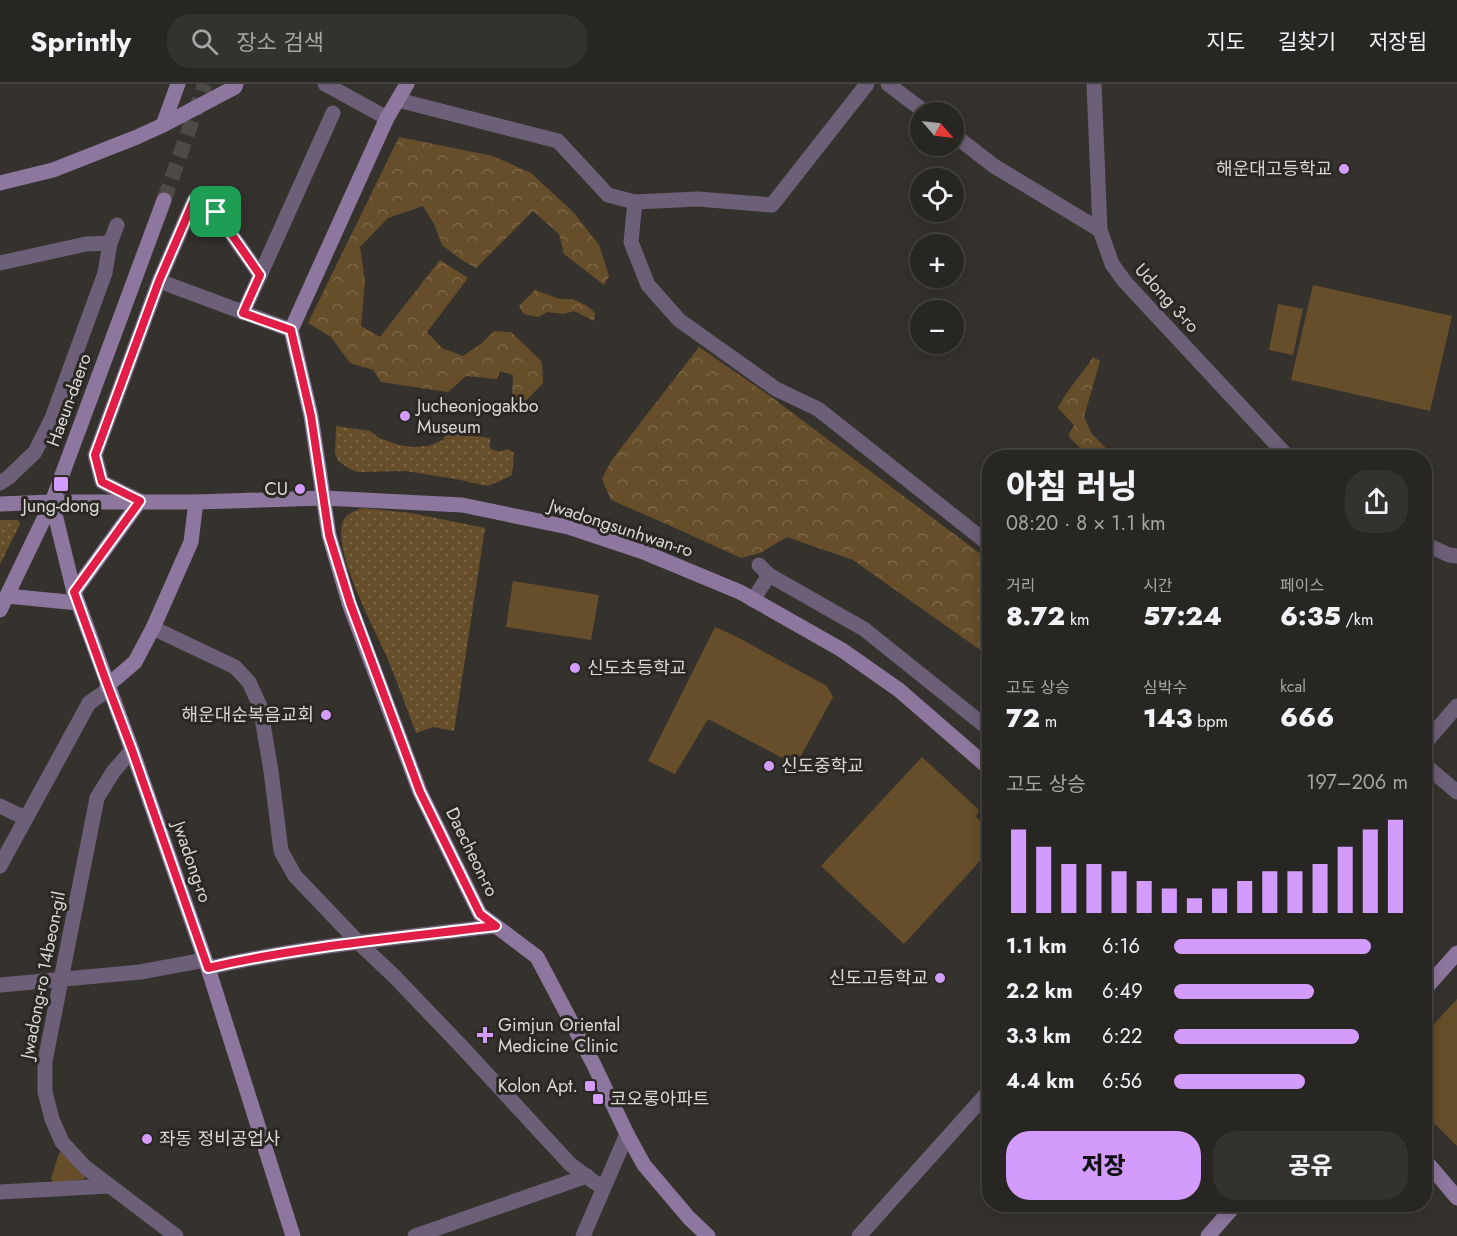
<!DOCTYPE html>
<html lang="ko">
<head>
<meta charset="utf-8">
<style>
  :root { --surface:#282622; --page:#34322f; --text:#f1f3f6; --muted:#a5a5a5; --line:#444340; --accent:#d39cfc }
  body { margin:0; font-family:Jost,"Noto Sans KR",sans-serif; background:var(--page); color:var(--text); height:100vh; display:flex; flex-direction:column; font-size:22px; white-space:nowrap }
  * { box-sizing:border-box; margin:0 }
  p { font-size:20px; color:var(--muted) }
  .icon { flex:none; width:33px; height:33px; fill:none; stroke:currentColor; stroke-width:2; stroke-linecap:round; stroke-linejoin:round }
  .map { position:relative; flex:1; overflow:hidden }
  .drawer { position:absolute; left:982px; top:366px; width:450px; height:762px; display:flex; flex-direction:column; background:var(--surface); border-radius:24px; box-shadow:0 3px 15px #0003,0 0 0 2px var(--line) }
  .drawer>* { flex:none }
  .needle { width:39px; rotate:118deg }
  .tools { position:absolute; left:910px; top:18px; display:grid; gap:12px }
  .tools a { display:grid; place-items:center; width:54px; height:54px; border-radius:50%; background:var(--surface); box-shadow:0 3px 15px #0003,0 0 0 2px var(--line); font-size:30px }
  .pin { position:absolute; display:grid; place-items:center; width:51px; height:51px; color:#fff; margin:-26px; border-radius:12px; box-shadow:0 3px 9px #0006 }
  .round { display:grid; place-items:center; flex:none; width:63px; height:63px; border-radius:24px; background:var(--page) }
  .overview { display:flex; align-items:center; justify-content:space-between; height:102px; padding:0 24px }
  h1 { font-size:33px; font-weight:800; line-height:45px }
  .stats { display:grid; grid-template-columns:repeat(3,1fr); gap:9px; height:102px; padding:6px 24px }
  .stats div { display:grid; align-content:center }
  .stats b { font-size:26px; font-weight:800 }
  .stats small { font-size:16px; font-weight:400 }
  .stats p { font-size:16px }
  .chart { height:168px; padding:12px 24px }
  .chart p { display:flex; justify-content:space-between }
  .chart svg { width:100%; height:108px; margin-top:6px; stroke:var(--accent); stroke-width:6 }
  .primary-button { display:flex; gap:12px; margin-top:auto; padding:12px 24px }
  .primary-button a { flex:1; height:69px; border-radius:24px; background:var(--accent); color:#111; font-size:24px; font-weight:800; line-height:69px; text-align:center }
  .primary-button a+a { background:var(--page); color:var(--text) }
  ul { padding:0 24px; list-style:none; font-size:20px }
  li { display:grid; grid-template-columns:96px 72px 1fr; align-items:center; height:45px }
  li i { height:15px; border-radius:8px; background:var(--accent) }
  header { display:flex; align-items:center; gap:36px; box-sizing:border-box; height:84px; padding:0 30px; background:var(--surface); border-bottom:2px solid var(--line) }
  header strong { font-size:28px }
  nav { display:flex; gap:33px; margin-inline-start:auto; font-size:21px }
  .search { width:420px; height:54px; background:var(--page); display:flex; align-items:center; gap:15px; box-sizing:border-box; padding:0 21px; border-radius:24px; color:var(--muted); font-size:22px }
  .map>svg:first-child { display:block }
</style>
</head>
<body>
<header>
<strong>Sprintly</strong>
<div class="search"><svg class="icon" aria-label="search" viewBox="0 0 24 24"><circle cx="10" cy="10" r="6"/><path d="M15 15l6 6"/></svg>장소 검색</div>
<nav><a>지도</a><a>길찾기</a><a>저장됨</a></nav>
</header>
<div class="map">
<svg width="1457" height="1152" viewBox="0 0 1457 1152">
  <defs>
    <pattern id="grass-dots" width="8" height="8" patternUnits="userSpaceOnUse" patternTransform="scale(1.5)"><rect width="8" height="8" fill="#674e2a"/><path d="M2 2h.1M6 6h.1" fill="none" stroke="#7c6748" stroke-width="1.8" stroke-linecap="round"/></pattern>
    <pattern id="forest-crowns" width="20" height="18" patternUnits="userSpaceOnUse" patternTransform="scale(1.5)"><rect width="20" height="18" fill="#674e2a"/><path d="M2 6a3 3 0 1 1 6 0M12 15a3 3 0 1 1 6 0" fill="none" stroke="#7c6748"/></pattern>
  </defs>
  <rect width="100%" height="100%" fill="#35322e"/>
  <g fill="url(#grass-dots)">
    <path d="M336 342 370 347 379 354 399 361 413 363 428 362 443 356 446 348 490 354V364C496 368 501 368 508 365L514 369 512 391 500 397 487 402 456 395 406 387 358 388 350 385 338 377 335 369Z"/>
    <path d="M362 424 411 429 485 444 454 647 433 643 416 649C406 623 397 597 386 571 373 542 335 471 342 441 344 430 353 428 362 424Z"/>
    <path d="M0 436H18L20 440 0 480Z"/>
  </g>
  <g fill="url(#forest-crowns)">
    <path d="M399 53 493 72 531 89 574 129 599 161 609 192 604 201 564 170 559 150 533 127 476 184 462 176 442 161 434 140 423 122 388 134 360 163 365 198 361 242 380 253 440 176 468 194 427 248 442 264 463 272 482 259 494 247 511 248 542 278 543 299 524 319 512 314 513 291 500 287 497 295 466 292 448 308 381 298 373 286 350 279 331 253 308 239Z"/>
    <path d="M535 206 560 215H572L586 221 595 229 594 237 574 227 564 230 547 228 538 233 524 230 519 222Z"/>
    <path d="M699 263 766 309 990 477V573L853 476 787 453 760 469 741 474 664 439 611 416 602 395 611 377Z"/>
    <path d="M1093 273 1100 277 1084 333 1092 350 1115 373H1085L1087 371 1069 353V350L1074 341 1058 324C1067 305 1082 291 1093 273Z"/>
  </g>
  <g fill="#674e2a">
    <path d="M1313 201 1452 232 1430 327 1291 296Z"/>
    <path d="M1278 220 1303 225 1293 271 1269 266Z"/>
    <path d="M513 497 599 511 591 556 506 543Z"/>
    <path d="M715 543 735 552 827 602 833 613 796 681 708 635 675 690 648 677Z"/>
    <path d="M922 673 979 726 976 733 990 746V766L904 860 821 782Z"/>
    <path d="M1457 915V1062L1425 1030V950Z"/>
    <path d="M60 1067 85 1092V1095L55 1100 52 1097 51 1094Z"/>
  </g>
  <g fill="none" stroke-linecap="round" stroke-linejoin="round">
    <path stroke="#4e4b47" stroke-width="15" stroke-dasharray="15 8" stroke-linecap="butt" d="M164 116 205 0"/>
    <g stroke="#6d5f77" stroke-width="15">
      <path d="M325 0 387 34"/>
      <path d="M888 0 925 28"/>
      <path d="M1094 0 1100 146 1112 180 1125 198 1289 374"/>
      <path d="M398 16 558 57 608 111 635 118 698 115 772 121 867 0"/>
      <path d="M954 51 994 82 1100 146"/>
      <path d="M635 118 631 158 648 201 679 236 776 305 818 325 990 461"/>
      <path d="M110 159 117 141"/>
      <path d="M0 179 86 160 110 159 105 189 52 334 35 368 9 393 0 399"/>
      <path d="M159 197 194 116 216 128 260 191"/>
      <path d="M243 229 333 29"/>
      <path d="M140 417 102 398 95 371 159 197 291 246"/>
      <path d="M1425 460 1449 471 1457 472"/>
      <path d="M769 491 864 545 990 646"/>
      <path d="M753 516 769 491 759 481"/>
      <path d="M153 544 235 583 249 598 260 622 271 687 281 767 295 792 359 859 394 892 462 963 570 1080 594 1098 603 1103"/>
      <path d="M1425 659 1457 622"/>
      <path d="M132 666 113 688 97 714 45 977V1008L52 1035 62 1058 85 1083 176 1152"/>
      <path d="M1425 681 1457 708"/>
      <path d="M0 722 25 734"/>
      <path d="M0 782 89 619 109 605"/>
      <path d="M208 884C302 862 400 854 496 842"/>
      <path d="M0 901 140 888 205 876"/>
      <path d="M0 1108 110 1102"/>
      <path d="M415 1152 587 1092"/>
      <path d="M583 1152 627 1050"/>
      <path d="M859 1152 990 1006"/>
    </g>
    <g stroke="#8d779e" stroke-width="15">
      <path d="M407 0 387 34 291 246 311 332 329 451 349 519 420 708 480 830 537 873 594 981 627 1050 644 1081 689 1134 708 1152"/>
      <path d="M163 41 178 0"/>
      <path d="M0 99 53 86 137 53 163 41 235 3 236 0"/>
      <path d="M52 418 74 508 132 666 208 884 293 1152"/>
      <path d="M0 420 52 418H196L324 414 462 421 568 443 646 469 740 508 842 566 899 606 990 685"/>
      <path d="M74 508 140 417"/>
      <path d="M7 512 78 519"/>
      <path d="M0 526 52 418 164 116"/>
      <path d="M107 602 135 578 153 544 191 458 196 418"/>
      <path d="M1425 905 1457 869"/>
      <path d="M1425 1076 1457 1114"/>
      <path d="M1208 1152 1236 1120"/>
    </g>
  </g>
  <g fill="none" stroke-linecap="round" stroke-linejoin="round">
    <defs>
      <path id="route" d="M194 116 216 128 260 191 243 229 291 246 311 332 329 451 350 519 420 708 480 830 496 842C400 854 302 862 208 884L132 666 109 605 74 508 140 417 102 398 95 371 159 197Z"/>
    </defs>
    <use href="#route" stroke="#fff" stroke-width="12"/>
    <use href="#route" stroke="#e11d48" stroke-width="8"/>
  </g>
  <g fill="#d39cfc" stroke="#2b2824" stroke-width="2">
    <circle cx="1344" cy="85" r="6"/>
    <circle cx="405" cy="332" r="6"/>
    <rect x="53" y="392" width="16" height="16" rx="3"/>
    <circle cx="300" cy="405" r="6"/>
    <circle cx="575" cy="584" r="6"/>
    <circle cx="326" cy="631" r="6"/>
    <circle cx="769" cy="682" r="6"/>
    <circle cx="940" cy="894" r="6"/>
    <path d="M482 942h6v6h6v6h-6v6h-6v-6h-6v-6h6z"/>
    <rect x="584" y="996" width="12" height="12" rx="3"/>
    <rect x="592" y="1009" width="12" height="12" rx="3"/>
    <circle cx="147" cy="1055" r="6"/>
  </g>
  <g text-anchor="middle" stroke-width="6" stroke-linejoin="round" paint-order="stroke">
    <g font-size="18" fill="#dad8d5" stroke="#2b2824" text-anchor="start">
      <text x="1332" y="91" text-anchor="end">해운대고등학교</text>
      <text x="417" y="328">Jucheonjogakbo<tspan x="417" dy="21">Museum</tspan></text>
      <text x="288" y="411" text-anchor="end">CU</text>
      <text x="61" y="428" text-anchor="middle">Jung-dong</text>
      <text x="587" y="590">신도초등학교</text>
      <text x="314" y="637" text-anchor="end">해운대순복음교회</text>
      <text x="781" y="688">신도중학교</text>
      <text x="928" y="900" text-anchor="end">신도고등학교</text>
      <text x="498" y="947">Gimjun Oriental<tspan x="498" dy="21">Medicine Clinic</tspan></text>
      <text x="578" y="1008" text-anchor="end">Kolon Apt.</text>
      <text x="610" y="1021">코오롱아파트</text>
      <text x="159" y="1061">좌동 정비공업사</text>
    </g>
    <g font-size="18" fill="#dad8d5" stroke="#2b2824">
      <text transform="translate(1167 214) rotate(48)" y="6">Udong 3-ro</text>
      <text transform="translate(69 316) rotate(-70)" y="6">Haeun-daero</text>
      <text transform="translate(621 444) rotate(18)" y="6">Jwadongsunhwan-ro</text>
      <text transform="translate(472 768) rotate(64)" y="6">Daecheon-ro</text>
      <text transform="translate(192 778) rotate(71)" y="6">Jwadong-ro</text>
      <text transform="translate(43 891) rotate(-79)" y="6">Jwadong-ro 14beon-gil</text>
    </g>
  </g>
</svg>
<div class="tools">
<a><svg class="needle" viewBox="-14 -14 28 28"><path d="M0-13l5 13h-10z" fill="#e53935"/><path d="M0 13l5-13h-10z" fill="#a5a5a5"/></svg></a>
<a><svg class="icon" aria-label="locate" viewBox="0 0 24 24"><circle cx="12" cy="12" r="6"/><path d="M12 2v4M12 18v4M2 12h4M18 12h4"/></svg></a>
<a>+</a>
<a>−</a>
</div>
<div class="pin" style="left:216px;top:128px;background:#1e9e55"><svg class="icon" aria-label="arrive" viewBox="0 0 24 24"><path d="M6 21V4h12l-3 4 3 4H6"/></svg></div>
<section class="drawer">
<div class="overview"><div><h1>아침 러닝</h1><p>08:20 · 8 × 1.1 km</p></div><a class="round"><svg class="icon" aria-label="share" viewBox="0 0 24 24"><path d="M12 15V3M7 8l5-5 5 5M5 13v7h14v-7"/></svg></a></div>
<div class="stats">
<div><p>거리</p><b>8.72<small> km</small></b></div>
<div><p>시간</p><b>57:24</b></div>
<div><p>페이스</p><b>6:35<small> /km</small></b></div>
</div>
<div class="stats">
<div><p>고도 상승</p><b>72<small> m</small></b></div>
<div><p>심박수</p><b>143<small> bpm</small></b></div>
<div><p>kcal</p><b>666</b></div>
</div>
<div class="chart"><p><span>고도 상승</span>197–206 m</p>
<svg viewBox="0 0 160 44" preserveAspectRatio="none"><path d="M5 44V10M15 44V17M25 44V24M35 44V24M45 44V27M55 44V31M65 44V34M75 44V38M85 44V34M95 44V31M105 44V27M115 44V27M125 44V24M135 44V17M145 44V10M155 44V6"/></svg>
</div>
<ul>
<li><b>1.1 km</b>6:16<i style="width:84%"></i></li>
<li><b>2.2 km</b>6:49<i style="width:60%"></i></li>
<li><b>3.3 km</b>6:22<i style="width:79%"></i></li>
<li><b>4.4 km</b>6:56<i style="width:56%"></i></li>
</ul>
<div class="primary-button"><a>저장</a><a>공유</a></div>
</section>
</div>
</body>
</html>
